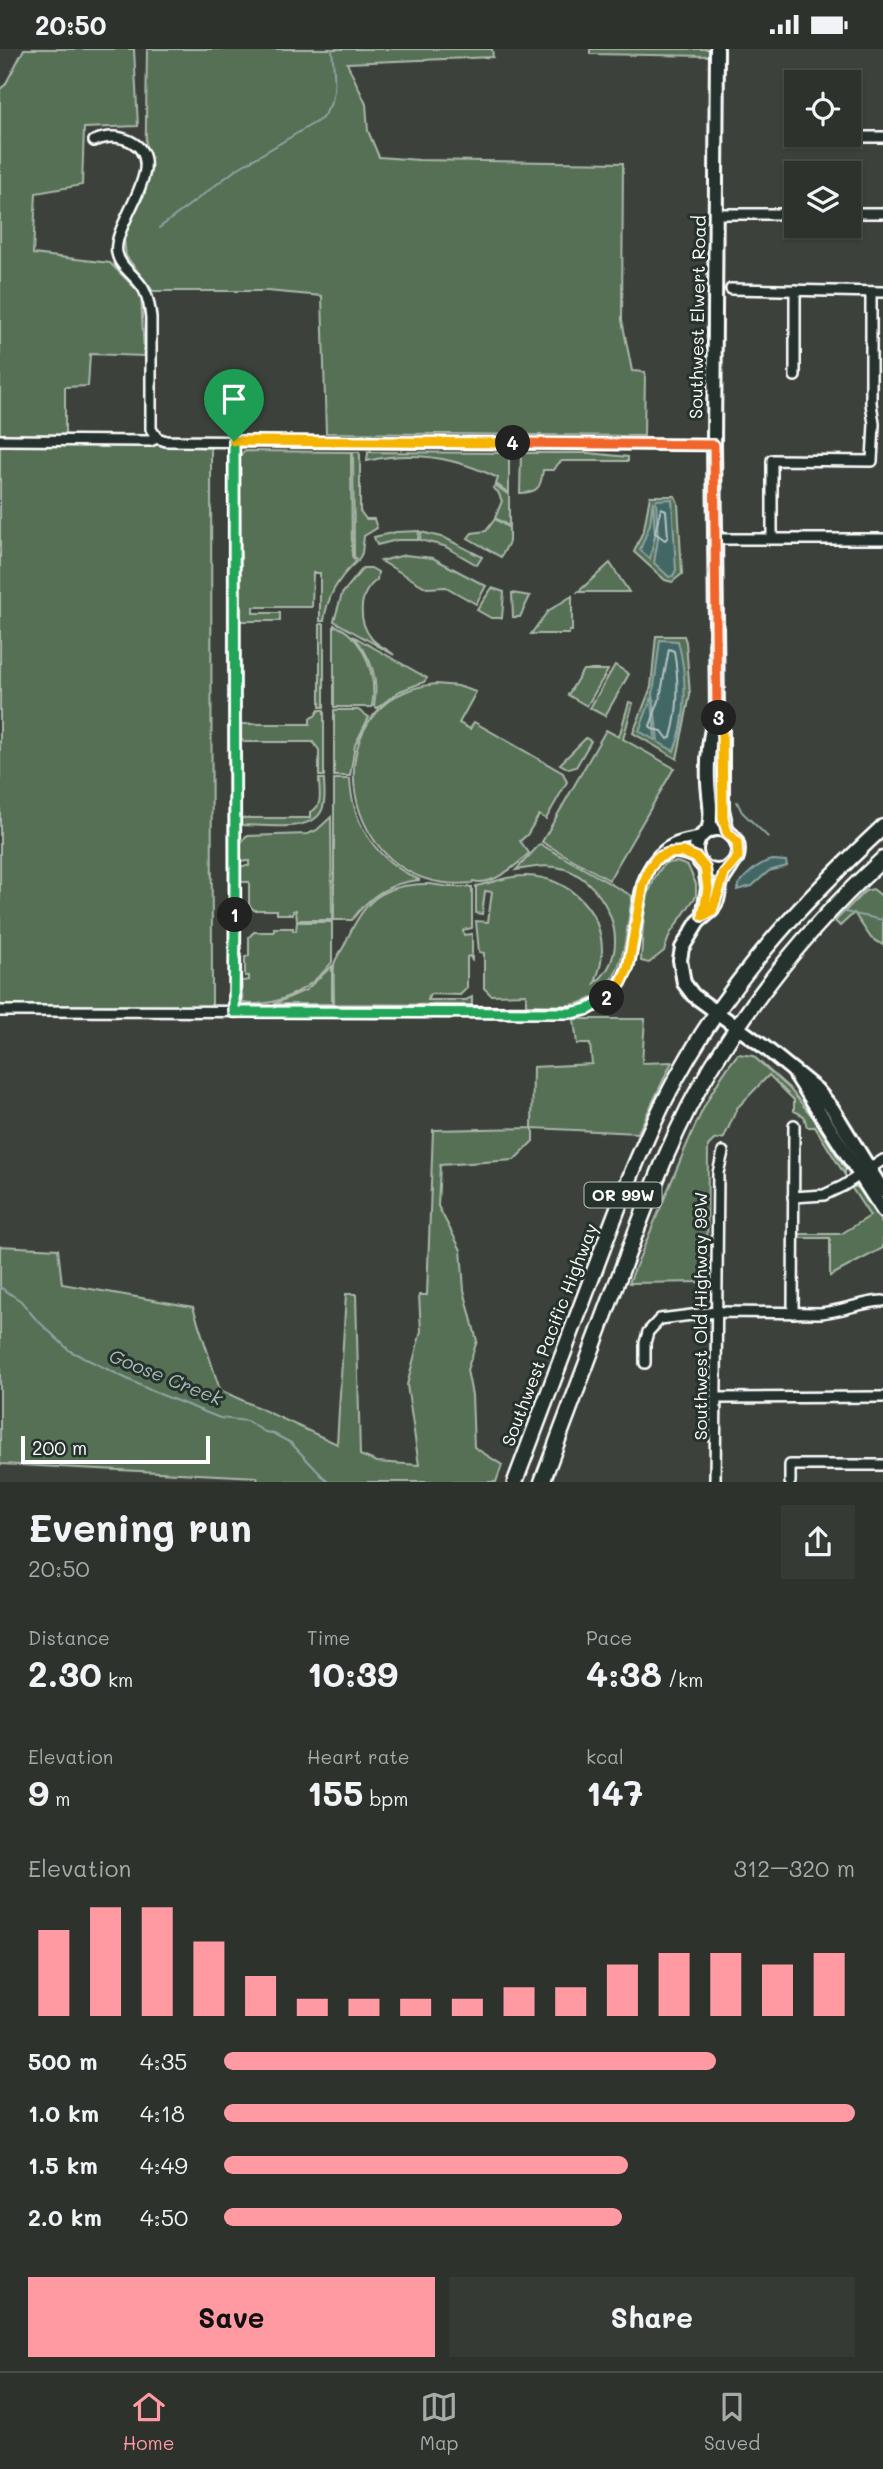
<!DOCTYPE html>
<html lang="en">
<head>
<meta charset="utf-8">
<style>
  :root { --surface:#2d322c; --page:#353a34; --text:#f1f3f6; --muted:#a7aaa9; --line:#484d48; --accent:#ff9aa2 }
  body { margin:0; font-family:Mali,sans-serif; background:var(--page); color:var(--text); height:100vh; display:flex; flex-direction:column; font-size:26px; white-space:nowrap }
  * { box-sizing:border-box; margin:0 }
  p { font-size:23px; color:var(--muted) }
  .icon { flex:none; width:38px; height:38px; fill:none; stroke:currentColor; stroke-width:2; stroke-linecap:round; stroke-linejoin:round }
  .map { position:relative; height:1433px; overflow:hidden }
  .drawer { display:flex; flex-direction:column; background:var(--surface); flex:1 }
  .drawer>* { flex:none }
  .controls { position:absolute; left:784px; top:21px; display:grid; gap:14px }
  .controls a { display:grid; place-items:center; width:77px; height:77px; border-radius:0px; background:var(--surface); box-shadow:0 2px 5px #0004,0 0 0 2px var(--line); font-size:35px }
  .scale { position:absolute; left:21px; bottom:18px; width:189px; box-sizing:border-box; padding-left:7px; border:4px solid #fff; border-top:0; font-size:19px; line-height:24px; white-space:nowrap; color:#fff; -webkit-text-stroke:5px #26332d; paint-order:stroke }
  .pin { position:absolute; display:grid; place-items:center; width:60px; height:60px; color:#fff; margin:-72px -30px; border-radius:50% 50% 50% 0; rotate:-45deg; box-shadow:0 0 7px #0007 }
  .pin .icon { rotate:45deg }
  .km { position:absolute; width:35px; height:35px; margin:-18px; border-radius:50%; background:#222; color:#fff; font-size:19px; line-height:35px; text-align:center }
  .round { display:grid; place-items:center; flex:none; width:74px; height:74px; border-radius:0px; background:var(--page) }
  .head { display:flex; align-items:center; justify-content:space-between; height:119px; padding:0 28px }
  h1 { font-size:38px; font-weight:800; line-height:52px }
  .metrics { display:grid; grid-template-columns:repeat(3,1fr); gap:10px; height:119px; padding:7px 28px }
  .metrics div { display:grid; align-content:center }
  .metrics b { font-size:35px; font-weight:800 }
  .metrics small { font-size:19px; font-weight:400 }
  .metrics p { font-size:19px }
  .chart { height:196px; padding:14px 28px }
  .chart p { display:flex; justify-content:space-between }
  .chart svg { width:100%; height:126px; margin-top:7px; stroke:var(--accent); stroke-width:6 }
  .cta { display:flex; gap:14px; margin-top:auto; padding:14px 28px }
  .cta a { flex:1; height:80px; border-radius:0px; background:var(--accent); color:#111; font-size:28px; font-weight:800; line-height:80px; text-align:center }
  .cta a+a { background:var(--page); color:var(--text) }
  ul { padding:0 28px; list-style:none; font-size:23px }
  li { display:grid; grid-template-columns:112px 84px 1fr; align-items:center; height:52px }
  li i { height:18px; border-radius:9px; background:var(--accent) }
  .status { display:flex; justify-content:space-between; align-items:center; height:49px; padding:0 35px; background:var(--surface); direction:ltr }
  .status svg { height:19px; fill:currentColor }
  .tab-bar { display:flex; justify-content:space-around; align-items:center; height:98px; border-top:2px solid var(--line); background:var(--surface); font-size:19px; color:var(--muted) }
  .tab-bar a { display:grid; justify-items:center; gap:4px }
  .tab-bar .current { color:var(--accent) }
  .map>svg:first-child { display:block }
</style>
</head>
<body>
<div class="status"><b>20:50</b><svg viewBox="0 0 49 12"><path d="M0 12V9h3v3zM5 12V6h3v6zM10 12V3h3v9zM15 12V0h3v12zM26 1h20v11H26zM47 4h2v5h-2z"/></svg></div>
<div class="map">
<svg width="883" height="1433" viewBox="0 0 883 1433">
  <rect width="100%" height="100%" fill="#3c423b"/>
  <filter id="ink" filterUnits="userSpaceOnUse"><feTurbulence type="fractalNoise" baseFrequency=".0143" numOctaves="2"/><feDisplacementMap in="SourceGraphic" scale="14" xChannelSelector="R" yChannelSelector="G"/><feConvolveMatrix kernelMatrix="1 2 1 2 8 2 1 2 1" color-interpolation-filters="sRGB"/></filter>
  <g filter="url(#ink)">
    <g fill="#556f55" stroke="#aab7aa" stroke-width="2">
      <path d="M24 0H134L138 77 84 79 82 136 36 144 33 205 110 214 141 245 144 307 90 305 88 337 65 338V388L0 386V40L5 36Z"/>
      <path d="M147 0H492L493 8 347 14 366 55 368 82 379 108 419 111 623 114 622 271 632 322 645 323 644 387 326 384 322 247 267 242H153L126 207 123 182 145 145Z"/>
      <path d="M590 0H712L711 7 590 5Z"/>
      <path d="M0 396H171L211 399 212 958 0 957Z"/>
      <path d="M244 402 351 403 352 507 356 513C338 529 327 548 324 572H320V524H313L312 558H253V564H280V572H241L240 407Z"/>
      <path d="M353 403H359L360 406V462L366 470H374L377 479 364 487 362 504 358 512 354 507Z"/>
      <path d="M368 403 509 404V444L496 435 498 429C457 409 412 401 367 412Z"/>
      <path d="M521 404H589L628 408V412H562L558 415 554 421H543C541 438 538 444 520 444Z"/>
      <path d="M495 436 509 446V477L495 469 502 452 498 443 493 439Z"/>
      <path d="M650 447H675L678 454 682 525 672 533 665 531 634 503 644 480Z"/>
      <path d="M495 470 509 479V493L501 508 468 489 472 484 486 482Z"/>
      <path d="M419 482 418 491H397L377 496 374 488 396 483Z"/>
      <path d="M421 483 445 489 482 508 477 516 444 497 420 491Z"/>
      <path d="M405 506 433 509 486 537 476 555 446 538 427 539 381 512Z"/>
      <path d="M610 514 629 543H578Z"/>
      <path d="M363 519H371L378 523 377 531C357 545 358 573 372 590 378 597 389 601 394 606L334 572 342 545Z"/>
      <path d="M492 539 504 543 502 569H491L477 561Z"/>
      <path d="M512 544 530 547 520 568H513Z"/>
      <path d="M572 547V582H569V585H531L548 562Z"/>
      <rect x="320" y="575" width="4" height="83"/>
      <path d="M334 576C364 587 378 628 372 658H334Z"/>
      <path d="M353 587 427 629 424 633 400 642 377 659 374 657C379 631 371 607 353 587Z"/>
      <path d="M656 587H684L686 593 690 646 677 710 633 684 651 638Z"/>
      <path d="M615 616 629 625 605 667 590 659Z"/>
      <path d="M583 621H608L587 657 568 646Z"/>
      <path d="M436 635 458 637 476 643 459 674 470 680 474 673 563 724 567 733 546 770 539 766 527 786 520 792 529 804C516 817 491 838 473 832L472 834C338 848 307 648 436 635Z"/>
      <path d="M629 653 633 654 623 690 674 719 609 831 542 793 606 681 619 688Z"/>
      <path d="M319 661H324V727H319V701L313 693H244L241 690V675H310V669L315 667Z"/>
      <path d="M334 661H358L369 668 355 696 350 727H334Z"/>
      <path d="M586 689 591 692 576 718 569 720 560 715Z"/>
      <path d="M319 730H324C324 739 326 749 323 758 316 785 264 776 241 776V769H310V763C324 758 319 742 319 730Z"/>
      <path d="M334 730H350C352 776 378 813 420 831 391 833 369 847 352 871H334Z"/>
      <path d="M331 768 332 871H297L296 861 293 862V865H277V861H254L249 856V833H241V817H249V812H241V794L246 787 308 785 317 781Z"/>
      <path d="M540 795 632 847C625 888 626 946 575 955 559 958 542 956 526 956V945L491 946 484 939V904L479 903 476 872 488 873 492 843 485 842 482 865 476 864V837C493 834 506 827 524 827 569 826 609 866 601 913 600 920 597 927 595 934 636 902 608 835 565 820 549 815 532 818 516 821Z"/>
      <path d="M677 813 688 817 696 835V847L670 885 664 902 649 914 641 912C643 879 642 839 665 814Z"/>
      <path d="M430 835 450 838H472V879L463 881 464 886 472 885V912L470 907 467 908V939L460 946 430 945 428 951H466L472 948V956L334 955C334 942 333 929 334 916 335 909 341 903 344 897 363 854 379 834 430 835Z"/>
      <path d="M873 840 883 848V896L871 889 854 864 840 877 835 872 865 842Z"/>
      <path d="M297 873H332V913C312 939 277 960 243 954L241 932 249 931V927H245V908L249 907V888L254 883H274V879H293V882H296Z"/>
      <path d="M332 917V955H274L306 941Z"/>
      <path d="M574 970H645L642 1014 672 1013 638 1084 533 1079V1092L514 1111 440 1116 438 1157 461 1201 464 1241 477 1292 467 1321 472 1346 474 1398 502 1416 496 1433H258L257 1428 0 1415V1197L58 1200 62 1235 193 1258 220 1341 337 1395 346 1245H356L360 1406 377 1413 419 1416 407 1336 421 1282 419 1246H427L433 1081 532 1079 533 1018 592 1015 590 995H577Z"/>
      <path d="M738 1005 753 1007 789 1039 812 1067 845 1120V1126L815 1078H807L804 1067 794 1062V1051L769 1026 737 1059 724 1089 714 1091 708 1097 707 1233 629 1234C644 1197 660 1160 675 1124 693 1081 709 1040 738 1005Z"/>
      <path d="M853 1137 859 1139 883 1176V1199L830 1227V1189H799V1185H841L870 1167 851 1138Z"/>
    </g>
    <g fill="#436866" stroke="#8ea4a3" stroke-width="2">
      <path d="M672 450 676 521 673 527 669 528 654 514 658 490 656 451Z"/>
      <path d="M653 451 655 487 650 510 640 501 650 475Z"/>
      <path d="M660 591 678 592C687 626 688 669 674 702L658 693 653 645Z"/>
      <path d="M652 648 655 691 639 682Z"/>
      <path d="M773 811 786 812 787 817 769 822 752 837 737 841C739 830 761 812 773 811Z"/>
    </g>
    <g fill="none" stroke-linecap="round" stroke-linejoin="round">
      <g stroke="#b4c3c2" stroke-width="2">
        <path d="M661 459 666 461 668 488 665 491 655 484Z"/>
        <path d="M669 600 674 602C679 631 679 660 671 688L668 690 662 682 652 680 650 677 660 649Z"/>
      </g>
      <g stroke="#8ea4a3" stroke-width="2">
        <path d="M159 179 237 120 321 70C340 49 334 27 332 0"/>
        <path d="M737 753 742 763 768 788"/>
        <path d="M845 863 883 871"/>
        <path d="M0 1238 21 1252 34 1268 70 1302 152 1342 220 1369 247 1372 265 1383 272 1384 291 1394 328 1433"/>
      </g>
      <defs>
        <g id="minor">
          <path d="M795 88H883"/>
          <path d="M94 92C106 87 118 86 130 92 173 113 111 175 117 204 120 220 139 228 145 243 149 251 150 260 151 269V380L157 389"/>
          <path d="M849 164H883"/>
          <path d="M716 165H796"/>
          <path d="M731 240 883 243"/>
          <path d="M795 327V241"/>
          <path d="M0 391 150 392 157 389 166 392 714 396"/>
          <path d="M234 392 235 963"/>
          <path d="M772 489V411L872 412 874 375 871 354V243"/>
          <path d="M715 490H883"/>
          <path d="M658 809 675 803 697 809"/>
          <path d="M0 962 578 963C665 938 612 839 665 800 675 792 688 790 701 788"/>
          <path d="M793 1148 824 1146 843 1137 883 1111"/>
          <path d="M793 1264 794 1076"/>
          <path d="M645 1314V1294L648 1283 660 1270 716 1263 821 1264C843 1262 861 1253 883 1252"/>
          <path d="M716 1349 883 1348"/>
          <path d="M715 1433 718 1124 723 1103"/>
          <path d="M790 1433V1416H883"/>
        </g>
        <g id="major">
          <path d="M717 663 722 674V760L727 783"/>
          <circle cx="717" cy="801" r="21"/>
          <path d="M708 782C713 765 709 751 708 733 707 712 709 683 717 663L714 396 717 0"/>
          <path d="M731 818 721 833 717 851 712 861 698 873 682 899 680 911 684 934 693 946 763 997 817 1041 832 1059 883 1142"/>
          <path d="M703 867 708 839 705 819"/>
          <path d="M794 1023 883 1162"/>
        </g>
        <g id="highway">
          <path d="M515 1433C542 1362 569 1291 595 1220 622 1147 649 1074 689 1007 740 919 809 847 883 778"/>
          <path d="M542 1433C568 1362 595 1291 622 1220 648 1151 673 1080 712 1017 759 940 816 871 883 810"/>
        </g>
      </defs>
      <use href="#minor" stroke="#fff" stroke-width="14"/>
      <use href="#major" stroke="#fff" stroke-width="18"/>
      <use href="#highway" stroke="#fff" stroke-width="19"/>
      <use href="#minor" stroke="#26332d" stroke-width="9"/>
      <use href="#major" stroke="#26332d" stroke-width="12"/>
      <use href="#highway" stroke="#26332d" stroke-width="14"/>
    </g>
  </g>
  <g fill="none" stroke-linecap="round" stroke-linejoin="round" filter="url(#ink)">
    <defs>
      <path id="split-1" d="M234 392 235 866"/>
      <path id="split-2" d="M235 866 234 963 571 964 589 960 607 949"/>
      <path id="split-3" d="M607 949 621 934 628 919 643 836 649 820 657 809 669 804 683 803 697 809 705 819 708 839 703 867 712 862 724 825 738 808 737 793 727 783 723 769 722 674 719 669"/>
      <path id="split-4" d="M513 394 714 396 717 663 719 669"/>
      <path id="split-5" d="M234 392 513 394"/>
    </defs>
    <use href="#split-1" stroke="#fff" stroke-width="14"/>
    <use href="#split-2" stroke="#fff" stroke-width="14"/>
    <use href="#split-3" stroke="#fff" stroke-width="14"/>
    <use href="#split-4" stroke="#fff" stroke-width="14"/>
    <use href="#split-5" stroke="#fff" stroke-width="14"/>
    <use href="#split-1" stroke="#22a559" stroke-width="9"/>
    <use href="#split-2" stroke="#22a559" stroke-width="9"/>
    <use href="#split-3" stroke="#f5b400" stroke-width="9"/>
    <use href="#split-4" stroke="#f0652b" stroke-width="9"/>
    <use href="#split-5" stroke="#f5b400" stroke-width="9"/>
  </g>
  <g text-anchor="middle" stroke-width="6" stroke-linejoin="round" paint-order="stroke">
    <rect fill="#26332d" stroke="#bec2c0" stroke-width="2" x="584.5" y="1133.5" width="77" height="25" rx="5"/>
    <g font-size="16" font-weight="bold" fill="#fff">
      <text x="623" y="1152">OR 99W</text>
    </g>
    <g font-size="18" fill="#fff" stroke="#26332d">
      <text transform="translate(698 268) rotate(-89)" y="6">Southwest Elwert Road</text>
      <text transform="translate(701 1267) rotate(-90)" y="6">Southwest Old Highway 99W</text>
      <text transform="translate(550 1286) rotate(-69)" y="6">Southwest Pacific Highway</text>
    </g>
    <g font-size="19" font-style="italic" fill="#aabbba" stroke="#26332d">
      <text transform="translate(166 1328) rotate(22)" y="7">Goose Creek</text>
    </g>
  </g>
</svg>
<div class="controls">
<a><svg class="icon" aria-label="locate" viewBox="0 0 24 24"><circle cx="12" cy="12" r="6"/><path d="M12 2v4M12 18v4M2 12h4M18 12h4"/></svg></a>
<a><svg class="icon" aria-label="layers" viewBox="0 0 24 24"><path d="M12 4l9 5-9 5-9-5zM3 14l9 5 9-5"/></svg></a>
</div>
<div class="scale">200 m</div>
<div class="pin" style="left:234px;top:392px;background:#1e9e55"><svg class="icon" aria-label="arrive" viewBox="0 0 24 24"><path d="M6 21V4h12l-3 4 3 4H6"/></svg></div>
<b class="km" style="left:235px;top:866px">1</b>
<b class="km" style="left:607px;top:949px">2</b>
<b class="km" style="left:719px;top:669px">3</b>
<b class="km" style="left:513px;top:394px">4</b>
</div>
<section class="drawer">
<div class="head"><div><h1>Evening run</h1><p>20:50</p></div><a class="round"><svg class="icon" aria-label="share" viewBox="0 0 24 24"><path d="M12 15V3M7 8l5-5 5 5M5 13v7h14v-7"/></svg></a></div>
<div class="metrics">
<div><p>Distance</p><b>2.30<small> km</small></b></div>
<div><p>Time</p><b>10:39</b></div>
<div><p>Pace</p><b>4:38<small> /km</small></b></div>
</div>
<div class="metrics">
<div><p>Elevation</p><b>9<small> m</small></b></div>
<div><p>Heart rate</p><b>155<small> bpm</small></b></div>
<div><p>kcal</p><b>147</b></div>
</div>
<div class="chart"><p><span>Elevation</span>312–320 m</p>
<svg viewBox="0 0 160 44" preserveAspectRatio="none"><path d="M5 44V14M15 44V6M25 44V6M35 44V18M45 44V30M55 44V38M65 44V38M75 44V38M85 44V38M95 44V34M105 44V34M115 44V26M125 44V22M135 44V22M145 44V26M155 44V22"/></svg>
</div>
<ul>
<li><b>500 m</b>4:35<i style="width:78%"></i></li>
<li><b>1.0 km</b>4:18<i style="width:100%"></i></li>
<li><b>1.5 km</b>4:49<i style="width:64%"></i></li>
<li><b>2.0 km</b>4:50<i style="width:63%"></i></li>
</ul>
<div class="cta"><a>Save</a><a>Share</a></div>
</section>
<nav class="tab-bar">
<a class="current"><svg class="icon" aria-label="home" viewBox="0 0 24 24"><path d="M3 11l9-7 9 7M6 9v11h12V9"/></svg>Home</a>
<a><svg class="icon" aria-label="map" viewBox="0 0 24 24"><path d="M3 6l6-2 6 2 6-2v14l-6 2-6-2-6 2zM9 4v14M15 6v14"/></svg>Map</a>
<a><svg class="icon" aria-label="saved" viewBox="0 0 24 24"><path d="M7 4h10v16l-5-4-5 4z"/></svg>Saved</a>
</nav>
</body>
</html>
